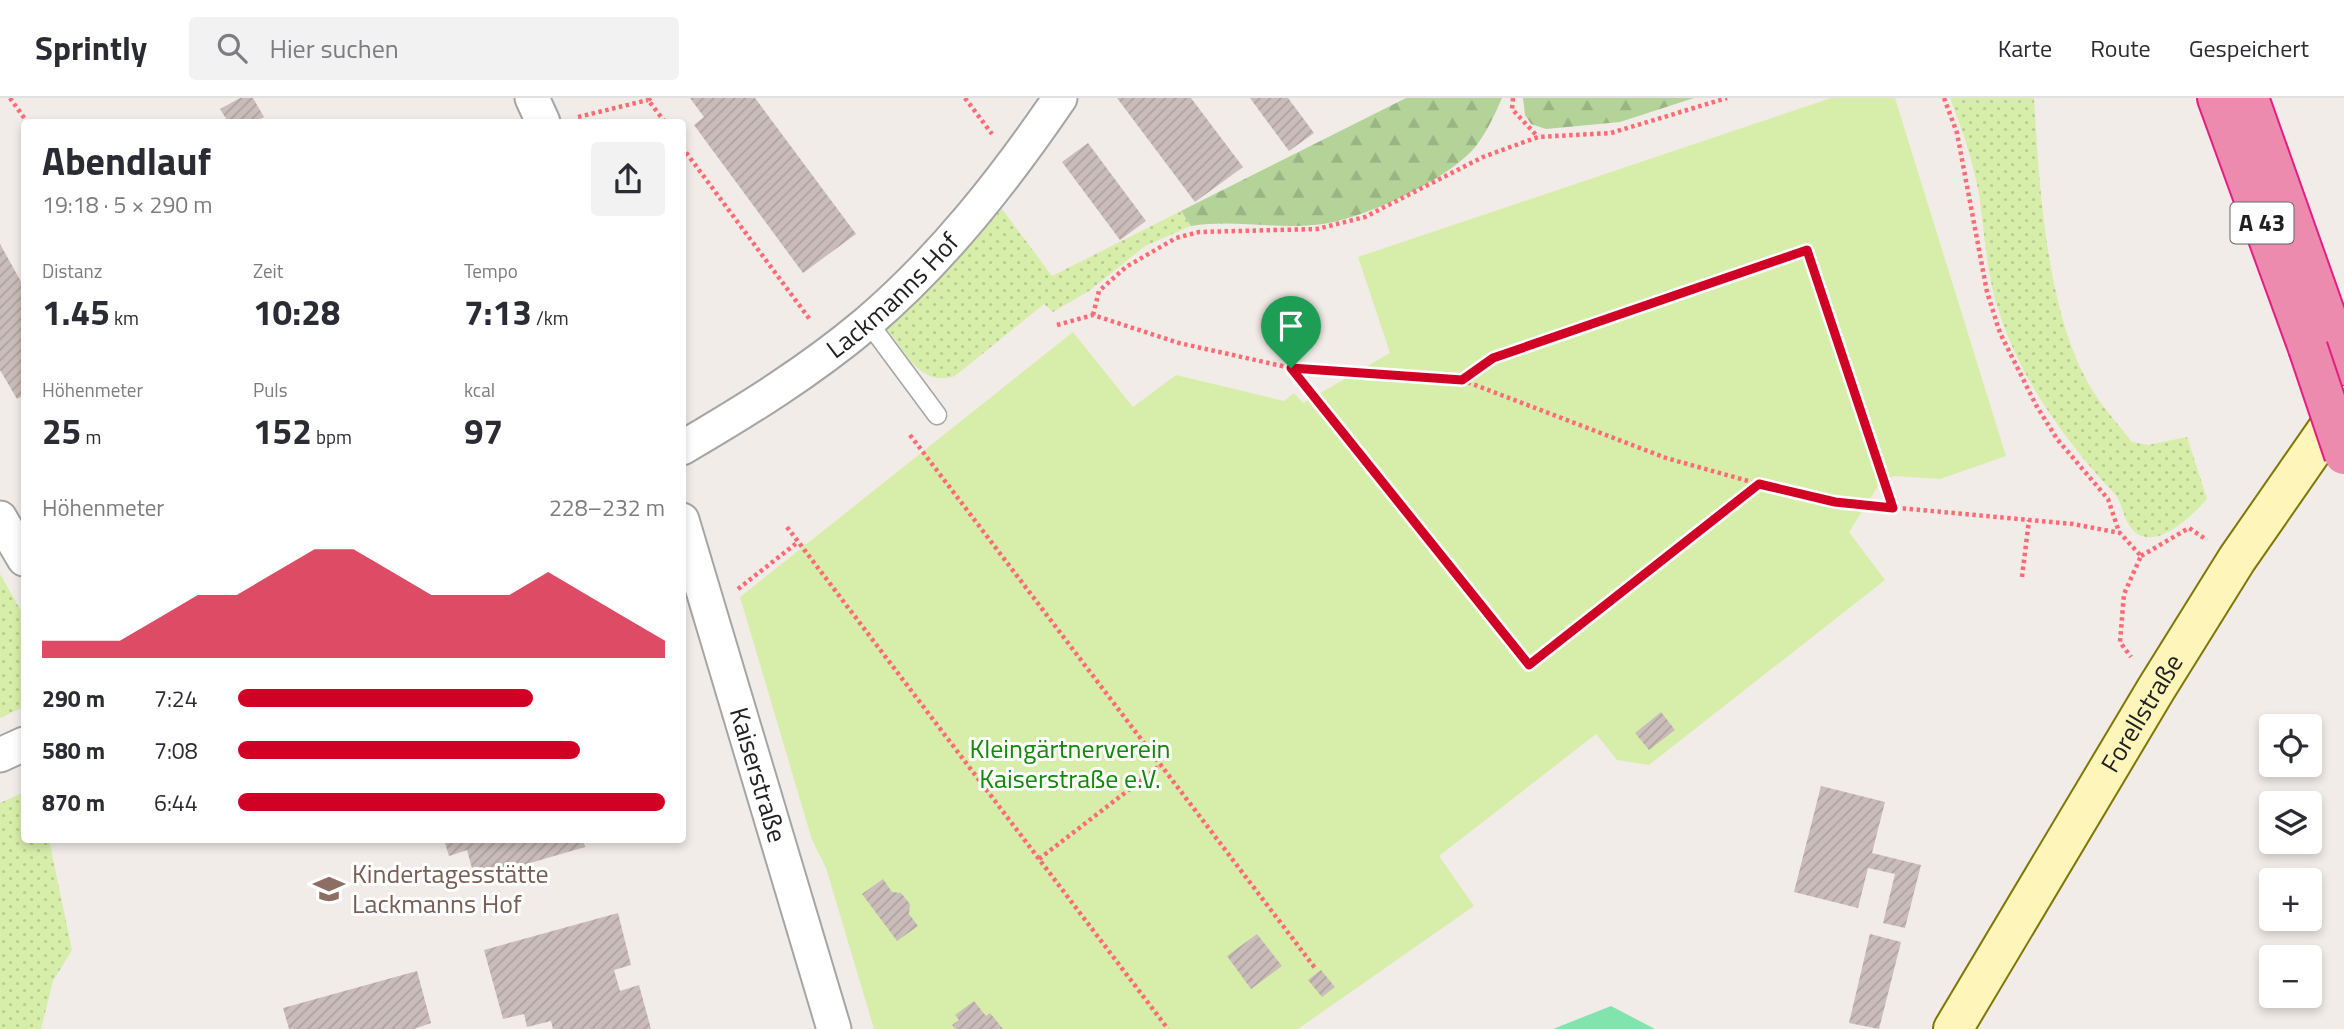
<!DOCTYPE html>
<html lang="de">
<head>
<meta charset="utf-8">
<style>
  :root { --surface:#fff; --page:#f2f2f3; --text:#2b2b33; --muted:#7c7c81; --line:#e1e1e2; --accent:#d10025 }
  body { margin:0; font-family:"Titillium Web",sans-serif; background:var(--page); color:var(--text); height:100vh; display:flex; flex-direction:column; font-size:26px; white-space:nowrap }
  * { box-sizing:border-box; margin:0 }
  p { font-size:23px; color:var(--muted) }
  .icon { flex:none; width:38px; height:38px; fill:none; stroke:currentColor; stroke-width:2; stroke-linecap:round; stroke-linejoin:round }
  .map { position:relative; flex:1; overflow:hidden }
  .sheet { position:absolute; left:21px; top:21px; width:665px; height:724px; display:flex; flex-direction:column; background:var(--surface); border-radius:7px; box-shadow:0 4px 10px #0003 }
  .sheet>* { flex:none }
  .tools { position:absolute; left:2259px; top:616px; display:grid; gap:14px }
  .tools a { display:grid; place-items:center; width:63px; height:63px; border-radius:7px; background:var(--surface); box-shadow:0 4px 10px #0003; font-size:35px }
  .pin { position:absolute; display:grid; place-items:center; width:60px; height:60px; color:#fff; margin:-72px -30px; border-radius:50% 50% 50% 0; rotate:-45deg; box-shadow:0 0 7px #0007 }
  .pin .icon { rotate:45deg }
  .round { display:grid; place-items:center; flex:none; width:74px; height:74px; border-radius:7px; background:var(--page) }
  .headline { display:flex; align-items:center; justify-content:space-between; height:119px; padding:0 21px }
  h1 { font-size:38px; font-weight:700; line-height:52px }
  .stats { display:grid; grid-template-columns:repeat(3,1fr); gap:10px; height:119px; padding:7px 21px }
  .stats div { display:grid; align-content:center }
  .stats b { font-size:35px; font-weight:700 }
  .stats small { font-size:19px; font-weight:400 }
  .stats p { font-size:19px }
  .chart { height:196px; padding:14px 21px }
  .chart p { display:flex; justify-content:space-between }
  .chart svg { width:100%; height:126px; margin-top:7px; fill:var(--accent); opacity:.7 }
  ul { padding:0 21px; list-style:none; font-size:23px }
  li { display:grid; grid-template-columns:112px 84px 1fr; align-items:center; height:52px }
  li i { height:18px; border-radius:9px; background:var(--accent) }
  header { display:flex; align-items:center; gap:42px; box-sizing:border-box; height:98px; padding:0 35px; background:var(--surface); border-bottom:2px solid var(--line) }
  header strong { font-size:33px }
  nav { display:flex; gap:38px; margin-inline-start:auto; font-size:24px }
  .search { width:490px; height:63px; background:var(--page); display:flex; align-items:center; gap:18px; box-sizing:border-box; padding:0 24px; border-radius:7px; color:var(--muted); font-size:26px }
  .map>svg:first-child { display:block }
</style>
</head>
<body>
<header>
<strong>Sprintly</strong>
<div class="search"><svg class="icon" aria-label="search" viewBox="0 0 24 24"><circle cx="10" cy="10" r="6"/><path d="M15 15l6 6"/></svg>Hier suchen</div>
<nav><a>Karte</a><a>Route</a><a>Gespeichert</a></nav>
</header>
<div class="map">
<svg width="2344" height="931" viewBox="0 0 2344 931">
  <defs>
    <pattern id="grass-dots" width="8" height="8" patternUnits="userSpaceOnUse" patternTransform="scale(1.75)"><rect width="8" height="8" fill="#d7eeaa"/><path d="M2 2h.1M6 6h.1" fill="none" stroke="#b8cc92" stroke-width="1.8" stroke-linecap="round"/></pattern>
    <pattern id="forest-firs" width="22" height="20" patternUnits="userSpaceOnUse" patternTransform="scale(1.75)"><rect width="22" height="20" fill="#b4d399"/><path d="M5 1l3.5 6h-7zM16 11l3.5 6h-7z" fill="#9ab584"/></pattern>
    <pattern id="building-hatch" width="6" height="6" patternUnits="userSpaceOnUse" patternTransform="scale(1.75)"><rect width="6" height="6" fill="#cabdb9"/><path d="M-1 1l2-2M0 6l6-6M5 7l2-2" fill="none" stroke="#ada29f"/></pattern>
  </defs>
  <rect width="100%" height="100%" fill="#f1ece7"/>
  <g fill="url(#grass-dots)">
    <path d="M1950 0H2034C2039 85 2046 208 2087 283 2099 305 2117 325 2132 344L2148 347 2187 339 2207 401C2192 418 2150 460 2129 427 2122 416 2122 403 2113 394 2061 338 2016 275 1995 201 1986 167 1984 131 1979 96 1973 63 1962 31 1950 0Z"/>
    <path d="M1002 111 1052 178 1181 113 1191 128 1145 148 1089 193 1053 214 1044 206 955 278C919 290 905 252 886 230Z"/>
    <path d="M0 476 24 518V609L0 620Z"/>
    <path d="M24 694V742H49L72 852 53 883 41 931H0V705Z"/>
  </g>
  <g fill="url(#forest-firs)">
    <path d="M1406 0H1502C1495 16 1487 34 1476 48 1449 82 1358 124 1314 127 1273 131 1232 121 1191 128L1181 113Z"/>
    <path d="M1523 0H1694L1620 24 1546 31 1531 26 1525 17Z"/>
  </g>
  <path fill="#d7eeaa" d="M1831 0H1895L2006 358 1940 381 1895 378 1880 385 1849 434 1885 482 1649 667 1617 662 1596 636 1439 758 1474 808 1298 931H874L826 770 812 742 740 499 1073 234 1133 309 1176 277 1284 303 1294 295 1303 305 1390 255 1358 159Z"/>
  <path fill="#81e4ac" d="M1611 908 1655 931H1553Z"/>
  <g fill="url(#building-hatch)">
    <path d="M240 0H253L264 19 254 24H228L220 11Z"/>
    <path d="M690 0H755L856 136 803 175 694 27 704 19Z"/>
    <path d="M1117 0H1191L1243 69 1195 104Z"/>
    <path d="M1250 0H1288L1314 35 1289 53Z"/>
    <path d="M1088 45 1146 123 1120 142 1062 64Z"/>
    <path d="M0 146 24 189V297L17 301 0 272Z"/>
    <path d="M1661 614 1675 632 1649 652 1635 635Z"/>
    <path d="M1821 688 1885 704 1872 755 1921 767 1905 830 1883 825 1895 776 1868 770 1858 810 1794 794Z"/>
    <path d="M444 742H583L585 749 475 781 467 752 449 758Z"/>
    <path d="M883 781 892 794 901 795 910 806 909 816 918 828 897 843 862 796Z"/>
    <path d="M618 815 631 867 614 872 620 893 639 887 651 931H553L551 923 527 929 524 916 503 921 484 852Z"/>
    <path d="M1257 836 1282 868 1251 891 1227 858Z"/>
    <path d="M1870 836 1901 844 1879 931 1849 925Z"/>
    <path d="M1321 872 1335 889 1322 899 1308 882Z"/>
    <path d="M417 873 431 925 414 931H289L283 910Z"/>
    <path d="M974 903 986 918 990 915 1003 931H955L952 927 959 922 955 917Z"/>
  </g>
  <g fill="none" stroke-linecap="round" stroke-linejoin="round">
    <defs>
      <path id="lane" d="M868 224 937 317"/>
      <g id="street">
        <path d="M532 0 543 24"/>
        <path id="s1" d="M682 350C747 312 810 273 867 225 943 160 1004 82 1060 0"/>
        <path d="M0 420 24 461"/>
        <path id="s2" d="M682 422 834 931"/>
        <path d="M0 657 24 646"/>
      </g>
      <g id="secondary">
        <path id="s3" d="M1953 931 2156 591 2237 461 2344 307"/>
      </g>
      <g id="highway">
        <path d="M2217 0 2308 250"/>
        <path d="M2249 0 2344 268"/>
      </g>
    </defs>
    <use href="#lane" stroke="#a5a5a5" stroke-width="21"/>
    <use href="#street" stroke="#a5a5a5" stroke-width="37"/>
    <use href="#secondary" stroke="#7f7700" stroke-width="42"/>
    <use href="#highway" stroke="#e51e85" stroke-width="42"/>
    <g stroke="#ff6a75" stroke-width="4.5" stroke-dasharray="3.5 3.5" stroke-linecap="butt">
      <path d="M10 0 27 24"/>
      <path d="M651 0 648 2 665 24"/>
      <path d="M965 0 992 36"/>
      <path d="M1513 0 1512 11 1538 39"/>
      <path d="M1944 0 1957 35 1987 194 2000 235 2036 307 2057 341 2108 401 2119 434"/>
      <path d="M578 19 648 2"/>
      <path d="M682 49 811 223"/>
      <path d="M1093 217 1099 193 1126 169 1176 140 1199 134 1317 131 1365 119 1483 59 1538 39 1611 35 1727 0"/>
      <path d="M1057 227 1093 217 1179 245 1291 270 1462 282 1666 360 1759 386 1834 404 2073 426 2120 435 2141 458 2124 496 2120 544 2131 559"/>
      <path d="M1292 270 1529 567 1759 386"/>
      <path d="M1462 282 1493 260 1807 152 1893 410"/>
      <path d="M910 337 1315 870"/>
      <path d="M787 429 1168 931"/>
      <path d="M2141 458 2189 430 2207 442"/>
      <path d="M2022 479 2029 422"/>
      <path d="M738 491 798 444"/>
      <path d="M1039 761 1161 667"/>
    </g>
    <use href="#lane" stroke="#fff" stroke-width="18"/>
    <use href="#street" stroke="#fff" stroke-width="33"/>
    <use href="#secondary" stroke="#fdf5b9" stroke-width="38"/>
    <use href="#highway" stroke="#ec8bae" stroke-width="38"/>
    <defs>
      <path id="highway-bridge" d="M2308 250 2344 357"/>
    </defs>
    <use href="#highway-bridge" stroke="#e51e85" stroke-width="42" stroke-linecap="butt"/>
    <use href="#highway-bridge" stroke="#ec8bae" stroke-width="38"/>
  </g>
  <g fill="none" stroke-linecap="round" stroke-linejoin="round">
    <defs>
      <path id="route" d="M1807 152 1893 410 1835 404 1759 386 1529 567 1291 270 1462 282 1493 260Z"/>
    </defs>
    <use href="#route" stroke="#fff" stroke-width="14"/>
    <use href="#route" stroke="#d10025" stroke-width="9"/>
  </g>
  <defs>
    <symbol id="school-bare" viewBox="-9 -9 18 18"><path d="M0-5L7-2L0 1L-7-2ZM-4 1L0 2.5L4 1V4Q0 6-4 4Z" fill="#8d6e63" stroke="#fff" stroke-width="2.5" paint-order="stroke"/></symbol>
  </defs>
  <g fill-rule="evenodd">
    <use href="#school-bare" x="307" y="769" width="44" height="44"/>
  </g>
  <g text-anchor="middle" stroke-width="6" stroke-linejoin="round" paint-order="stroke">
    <rect fill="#fff" stroke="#646464" stroke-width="2" x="2230.5" y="104.5" width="63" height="41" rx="5"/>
    <g font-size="24" font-weight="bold" fill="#212121">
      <text x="2262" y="133">A 43</text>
    </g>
    <g font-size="26" fill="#212121" stroke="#fff">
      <text dy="9" stroke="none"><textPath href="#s1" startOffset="261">Lackmanns Hof</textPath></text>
      <text dy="9" stroke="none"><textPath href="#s3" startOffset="368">Forellstraße</textPath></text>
      <text dy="9" stroke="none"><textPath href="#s2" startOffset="266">Kaiserstraße</textPath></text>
    </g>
    <g font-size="26" fill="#128806" stroke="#fff">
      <text x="1070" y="660">Kleingärtnerverein<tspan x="1070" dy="30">Kaiserstraße e.V.</tspan></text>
    </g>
    <g font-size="26" fill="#785e54" stroke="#fff" text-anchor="start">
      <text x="352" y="785">Kindertagesstätte<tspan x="352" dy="30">Lackmanns Hof</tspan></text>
    </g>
  </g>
</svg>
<div class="tools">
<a><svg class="icon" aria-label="locate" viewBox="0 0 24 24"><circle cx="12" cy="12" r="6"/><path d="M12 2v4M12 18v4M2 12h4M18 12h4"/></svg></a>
<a><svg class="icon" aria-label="layers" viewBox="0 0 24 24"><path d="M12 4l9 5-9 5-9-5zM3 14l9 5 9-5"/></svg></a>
<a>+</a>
<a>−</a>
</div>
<div class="pin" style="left:1291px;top:270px;background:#1e9e55"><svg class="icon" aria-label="arrive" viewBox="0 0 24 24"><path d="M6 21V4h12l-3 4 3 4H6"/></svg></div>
<section class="sheet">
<div class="headline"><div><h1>Abendlauf</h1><p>19:18 · 5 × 290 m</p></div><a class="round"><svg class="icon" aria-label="share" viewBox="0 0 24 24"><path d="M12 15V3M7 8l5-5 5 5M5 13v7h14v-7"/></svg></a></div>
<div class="stats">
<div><p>Distanz</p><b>1.45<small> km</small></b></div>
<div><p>Zeit</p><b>10:28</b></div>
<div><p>Tempo</p><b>7:13<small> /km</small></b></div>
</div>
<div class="stats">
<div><p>Höhenmeter</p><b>25<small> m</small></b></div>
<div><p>Puls</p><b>152<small> bpm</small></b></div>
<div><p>kcal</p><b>97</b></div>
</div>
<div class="chart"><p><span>Höhenmeter</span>228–232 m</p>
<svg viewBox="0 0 160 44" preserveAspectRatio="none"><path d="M0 44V38L10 38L20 38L30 30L40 22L50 22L60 14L70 6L80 6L90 14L100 22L110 22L120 22L130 14L140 22L150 30L160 38V44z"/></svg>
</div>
<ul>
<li><b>290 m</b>7:24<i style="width:69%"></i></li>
<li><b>580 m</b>7:08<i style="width:80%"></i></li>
<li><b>870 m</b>6:44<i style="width:100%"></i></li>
</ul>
</section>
</div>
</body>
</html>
